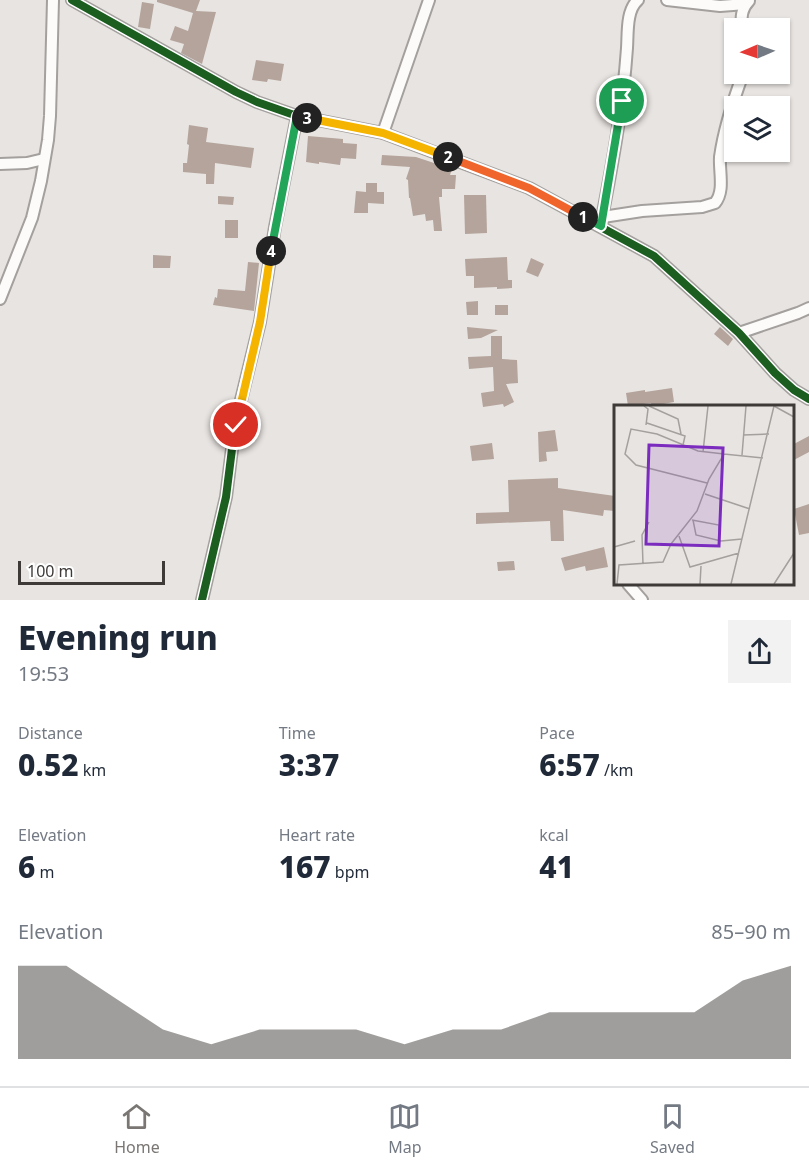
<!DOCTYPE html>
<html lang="en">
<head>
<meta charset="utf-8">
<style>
  :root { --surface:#fff; --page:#f2f2f3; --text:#1f2937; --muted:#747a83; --line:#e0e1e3; --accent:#797673 }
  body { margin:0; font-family:"Noto Sans",sans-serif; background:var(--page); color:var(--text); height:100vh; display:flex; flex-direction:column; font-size:22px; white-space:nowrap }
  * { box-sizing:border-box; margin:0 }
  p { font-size:20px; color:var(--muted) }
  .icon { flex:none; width:33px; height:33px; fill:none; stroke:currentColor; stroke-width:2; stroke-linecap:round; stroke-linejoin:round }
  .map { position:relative; height:600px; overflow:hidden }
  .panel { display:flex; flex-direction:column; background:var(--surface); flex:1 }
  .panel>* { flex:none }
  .needle { width:39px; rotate:268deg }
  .tools { position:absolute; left:724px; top:18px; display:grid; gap:12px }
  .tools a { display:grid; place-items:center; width:66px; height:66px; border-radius:0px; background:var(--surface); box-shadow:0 2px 4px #0004; font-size:30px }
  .scale { position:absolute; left:18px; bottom:15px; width:147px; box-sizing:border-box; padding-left:6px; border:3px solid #3d3a38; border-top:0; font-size:16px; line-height:21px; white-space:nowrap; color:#3d3a38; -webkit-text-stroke:4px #fff; paint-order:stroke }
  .pin { position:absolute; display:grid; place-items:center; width:51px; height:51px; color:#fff; margin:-26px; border:3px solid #fff; border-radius:50%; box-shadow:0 2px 6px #0007 }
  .km { position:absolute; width:30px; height:30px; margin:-15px; border-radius:50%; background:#222; color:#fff; font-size:16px; line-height:30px; text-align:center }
  .round { display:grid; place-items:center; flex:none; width:63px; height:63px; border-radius:0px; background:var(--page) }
  .summary { display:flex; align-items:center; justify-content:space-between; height:102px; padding:0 18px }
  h1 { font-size:33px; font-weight:800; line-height:45px }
  .stats { display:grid; grid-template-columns:repeat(3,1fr); gap:9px; height:102px; padding:6px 18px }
  .stats div { display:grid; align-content:center }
  .stats b { font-size:30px; font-weight:800 }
  .stats small { font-size:16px; font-weight:400 }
  .stats p { font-size:16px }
  .chart { height:168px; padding:12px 18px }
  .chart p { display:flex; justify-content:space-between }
  .chart svg { width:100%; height:108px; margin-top:6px; fill:var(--accent); opacity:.7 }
  .tabs { display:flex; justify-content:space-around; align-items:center; height:84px; border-top:2px solid var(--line); background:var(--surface); font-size:16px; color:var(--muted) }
  .tabs a { display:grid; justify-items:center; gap:3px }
  .tabs .selected { color:var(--accent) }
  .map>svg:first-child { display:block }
</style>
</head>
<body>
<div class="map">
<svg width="809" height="600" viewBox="0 0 809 600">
  <rect width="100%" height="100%" fill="#e8e4e1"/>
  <g fill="#b4a49c">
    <path d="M157 0H200L196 11 216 12 202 64 181 53 184 44 170 40 175 26 188 31 193 13 157 2Z"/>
    <path d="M142 2 154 4 150 29 138 27Z"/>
    <path d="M256 60 284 64 281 81 268 79 267 82 252 80Z"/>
    <path d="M189 125 208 128 206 142 254 148 251 168 215 163 214 184H206V174L183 172V163H187L189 145 187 144Z"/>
    <path d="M308 136 343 139V143L357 144 356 159 341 158 340 165 319 162V164L306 162Z"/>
    <path d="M382 155 416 157 452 169 450 175H456L455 189H442V197H439L442 231H434L433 220 426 221 425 214 413 216 410 198H409L408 180 406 179 410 167 381 165Z"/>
    <path d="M366 183H377V192H384V204L368 203V213H354L356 191 366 192Z"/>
    <path d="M464 195H486L487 233 465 234Z"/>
    <path d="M218 196 234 197 233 205 218 204Z"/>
    <rect x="225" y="220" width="13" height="18"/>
    <path d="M153 255 171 256 170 268H153Z"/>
    <path d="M507 257 508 280H512V288L497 289V287L474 288V276H466L465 259Z"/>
    <path d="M531 258 544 264 538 277 526 272Z"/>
    <path d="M248 262 259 263 254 311 213 305 215 297 217 298 218 289 245 291Z"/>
    <path d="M478 301V315H467L466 302Z"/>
    <rect x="495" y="305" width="13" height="10"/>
    <path d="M467 327 498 330 481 338 468 339Z"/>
    <path d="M720 327 733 339 728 346 714 334Z"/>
    <path d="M491 336H502V359L517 360 518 383 506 384 514 402 504 407 503 404 483 407 481 393 494 391 493 367 469 369 468 357 491 356Z"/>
    <path d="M672 388 674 402 652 406 651 403 628 406 626 393 645 390V392Z"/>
    <path d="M555 430 558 451 546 452 547 461 539 462 538 432Z"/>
    <path d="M809 436V452L792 461V445Z"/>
    <path d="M492 443 494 459 472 461 470 446Z"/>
    <path d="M558 478V488L615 496V511L604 510 603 516 563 510 564 541H551L550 521 476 524V513L509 512 508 480Z"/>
    <path d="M809 504V533L799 535 794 509Z"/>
    <path d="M604 547 608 567 586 571 585 566 565 571 561 558Z"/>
    <path d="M514 561 515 570 498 571 497 562Z"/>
  </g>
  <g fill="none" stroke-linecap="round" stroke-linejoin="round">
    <defs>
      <g id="minor">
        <path d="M72 0 236 92 257 102 297 116 383 133 529 188 654 256 739 333 775 373 794 390 809 399"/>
        <path d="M667 0 720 6 746 4"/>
        <path d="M742 28C741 18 741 9 749 1"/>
        <path d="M383 133 429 0"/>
        <path d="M0 164 27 163 44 159"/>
        <path d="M603 217 642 211 702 207 715 203C725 191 719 172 720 157 724 128 733 101 743 74"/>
        <path d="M601 223C612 166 623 107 627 48 628 34 626 10 638 0"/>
        <path d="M0 299 32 218 41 181 48 140 50 116 53 0"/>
        <path d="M739 333 798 313 809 308"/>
        <path d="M628 584 642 600"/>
        <path d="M202 600 226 497 235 425 260 322 275 227 297 116"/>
      </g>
    </defs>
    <use href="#minor" stroke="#a3a09e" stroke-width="14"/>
    <use href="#minor" stroke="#fcfbfa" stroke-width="10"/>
    <defs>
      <g id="cycleway">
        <path d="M72 0 236 92 257 102 297 116 383 133 529 188 654 256 739 333 775 373 794 390 809 399"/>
        <path d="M202 600 226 497 235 425 260 322 275 227 297 116"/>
      </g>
    </defs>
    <use href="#cycleway" stroke="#fff" stroke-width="11"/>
    <use href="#cycleway" stroke="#1b5e20" stroke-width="8"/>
  </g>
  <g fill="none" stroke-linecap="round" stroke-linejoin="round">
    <defs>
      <path id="split-1" d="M583 217 601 226 622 101"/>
      <path id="split-2" d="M448 157 529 188 583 217"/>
      <path id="split-3" d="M307 118 383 133 448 157"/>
      <path id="split-4" d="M271 251 297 116 307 118"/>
      <path id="split-5" d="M236 425 260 322 271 251"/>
    </defs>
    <use href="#split-1" stroke="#fff" stroke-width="12"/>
    <use href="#split-2" stroke="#fff" stroke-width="12"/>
    <use href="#split-3" stroke="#fff" stroke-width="12"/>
    <use href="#split-4" stroke="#fff" stroke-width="12"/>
    <use href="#split-5" stroke="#fff" stroke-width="12"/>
    <use href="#split-1" stroke="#22a559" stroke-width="8"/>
    <use href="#split-2" stroke="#f0652b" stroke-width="8"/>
    <use href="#split-3" stroke="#f5b400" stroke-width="8"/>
    <use href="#split-4" stroke="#22a559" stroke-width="8"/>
    <use href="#split-5" stroke="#f5b400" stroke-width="8"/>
  </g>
  <g transform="translate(614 405)">
    <rect width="180" height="180" fill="#e8e4e1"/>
    <path fill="none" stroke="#a4a09d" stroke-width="1.5" d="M30 1 34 4 32 20M35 1 64 14 67 29M160 1 180 12M33 18 71 31 69 40M129 30 155 29M89 47 94 1M128 50 132 1M93 78 22 60 11 49 17 24 43 29 84 46 110 49M91 89 136 104M78 115 105 120V134M79 115 82 130 107 136 128 134M65 131 76 162 125 148M0 142 21 136M29 159 28 130 35 117M3 179 5 160 49 157 57 139 83 106 95 74 110 49 149 53M86 179 87 161M117 179 160 1M160 179 180 148"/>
    <path fill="#7b2cbf" fill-opacity="0.15" stroke="#7b2cbf" stroke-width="3" d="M35 40 109 43 105 141 32 139Z"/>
    <rect width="180" height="180" fill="none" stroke="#3d3a38" stroke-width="3"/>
  </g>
</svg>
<div class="tools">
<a><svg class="needle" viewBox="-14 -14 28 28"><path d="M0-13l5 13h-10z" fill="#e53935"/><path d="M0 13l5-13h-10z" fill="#747a83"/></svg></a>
<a><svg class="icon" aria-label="layers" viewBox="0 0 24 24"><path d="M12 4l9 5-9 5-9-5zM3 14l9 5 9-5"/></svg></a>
</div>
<div class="scale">100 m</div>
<div class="pin" style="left:622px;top:101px;background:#1e9e55"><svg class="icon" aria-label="arrive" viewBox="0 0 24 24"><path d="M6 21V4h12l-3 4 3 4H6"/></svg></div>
<div class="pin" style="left:236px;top:425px;background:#d93025"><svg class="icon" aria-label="check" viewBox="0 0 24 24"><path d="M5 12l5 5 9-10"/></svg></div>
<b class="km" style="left:583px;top:217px">1</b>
<b class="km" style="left:448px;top:157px">2</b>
<b class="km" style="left:307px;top:118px">3</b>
<b class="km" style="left:271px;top:251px">4</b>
</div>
<section class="panel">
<div class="summary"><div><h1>Evening run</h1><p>19:53</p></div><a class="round"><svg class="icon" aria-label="share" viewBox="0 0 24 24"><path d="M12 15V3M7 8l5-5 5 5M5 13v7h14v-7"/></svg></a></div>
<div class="stats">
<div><p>Distance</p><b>0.52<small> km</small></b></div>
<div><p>Time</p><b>3:37</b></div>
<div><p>Pace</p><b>6:57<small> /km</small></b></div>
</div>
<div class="stats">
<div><p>Elevation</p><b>6<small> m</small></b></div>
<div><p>Heart rate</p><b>167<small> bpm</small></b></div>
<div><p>kcal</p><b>41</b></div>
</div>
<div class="chart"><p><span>Elevation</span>85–90 m</p>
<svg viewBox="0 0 160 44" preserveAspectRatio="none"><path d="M0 44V6L10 6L20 19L30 32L40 38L50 32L60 32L70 32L80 38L90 32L100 32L110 25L120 25L130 25L140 25L150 12L160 6V44z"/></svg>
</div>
</section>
<nav class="tabs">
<a class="selected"><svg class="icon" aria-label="home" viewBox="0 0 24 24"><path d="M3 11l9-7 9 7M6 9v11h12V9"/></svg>Home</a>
<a><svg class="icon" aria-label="map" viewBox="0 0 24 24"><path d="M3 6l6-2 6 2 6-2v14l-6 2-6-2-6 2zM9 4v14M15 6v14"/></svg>Map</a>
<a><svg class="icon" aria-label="saved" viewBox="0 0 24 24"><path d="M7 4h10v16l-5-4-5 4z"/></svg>Saved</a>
</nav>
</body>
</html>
